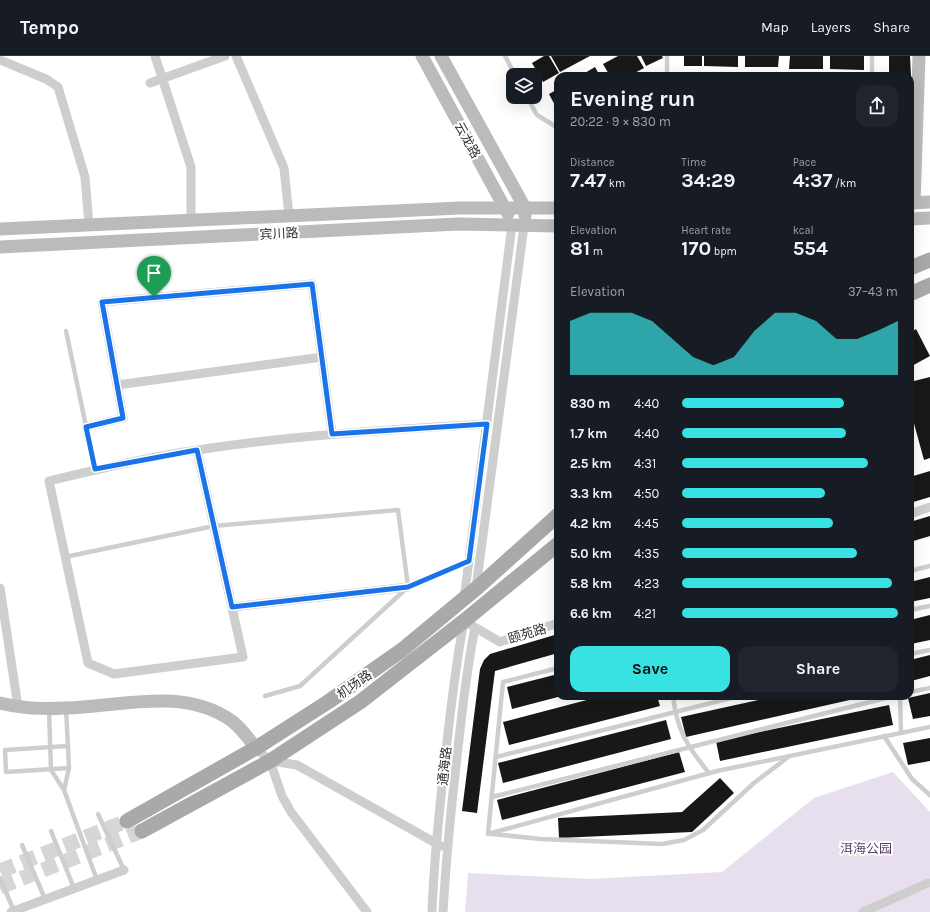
<!DOCTYPE html>
<html lang="en">
<head>
<meta charset="utf-8">
<style>
  :root { --surface:#171b24; --page:#20242c; --text:#f1f3f6; --muted:#9ea1a6; --line:#363941; --accent:#38e1e2 }
  body { margin:0; font-family:Karla,"Noto Sans SC",sans-serif; background:var(--page); color:var(--text); height:100vh; display:flex; flex-direction:column; font-size:15px; white-space:nowrap }
  * { box-sizing:border-box; margin:0 }
  p { font-size:13px; color:var(--muted) }
  .icon { flex:none; width:22px; height:22px; fill:none; stroke:currentColor; stroke-width:2; stroke-linecap:round; stroke-linejoin:round }
  .map { position:relative; flex:1; overflow:hidden }
  .side { position:absolute; left:554px; top:16px; width:360px; height:628px; display:flex; flex-direction:column; background:var(--surface); border-radius:12px; box-shadow:0 4px 16px #0002 }
  .side>* { flex:none }
  .controls { position:absolute; left:506px; top:12px; display:grid; gap:8px }
  .controls a { display:grid; place-items:center; width:36px; height:36px; border-radius:8px; background:var(--surface); box-shadow:0 4px 16px #0002; font-size:20px }
  .pin { position:absolute; display:grid; place-items:center; width:34px; height:34px; color:#fff; margin:-41px -17px; border-radius:50% 50% 50% 0; rotate:-45deg; box-shadow:0 0 4px #0007 }
  .pin .icon { rotate:45deg }
  .round { display:grid; place-items:center; flex:none; width:42px; height:42px; border-radius:12px; background:var(--page) }
  .headline { display:flex; align-items:center; justify-content:space-between; height:68px; padding:0 16px }
  h1 { font-size:22px; font-weight:700; line-height:30px }
  .metrics { display:grid; grid-template-columns:repeat(3,1fr); gap:6px; height:68px; padding:4px 16px }
  .metrics div { display:grid; align-content:center }
  .metrics b { font-size:20px; font-weight:700 }
  .metrics small { font-size:11px; font-weight:400 }
  .metrics p { font-size:11px }
  .chart { height:112px; padding:8px 16px }
  .chart p { display:flex; justify-content:space-between }
  .chart svg { width:100%; height:72px; margin-top:4px; fill:var(--accent); opacity:.7 }
  .cta { display:flex; gap:8px; margin-top:auto; padding:8px 16px }
  .cta a { flex:1; height:46px; border-radius:12px; background:var(--accent); color:#111; font-size:16px; font-weight:700; line-height:46px; text-align:center }
  .cta a+a { background:var(--page); color:var(--text) }
  ul { padding:0 16px; list-style:none; font-size:13px }
  li { display:grid; grid-template-columns:64px 48px 1fr; align-items:center; height:30px }
  li i { height:10px; border-radius:5px; background:var(--accent) }
  header { display:flex; align-items:center; gap:24px; box-sizing:border-box; height:56px; padding:0 20px; background:var(--surface); border-bottom:1px solid var(--line) }
  header strong { font-size:19px }
  nav { display:flex; gap:22px; margin-inline-start:auto; font-size:14px }
  .map>svg:first-child { display:block }
</style>
</head>
<body>
<header>
<strong>Tempo</strong>
<nav><a>Map</a><a>Layers</a><a>Share</a></nav>
</header>
<div class="map">
<svg width="930" height="856" viewBox="0 0 930 856">
  <rect width="100%" height="100%" fill="#fff"/>
  <path fill="#e7dfed" d="M893 716 930 756V856H465L468 817 591 823 722 816 814 742Z"/>
  <g fill="#181818">
    <path d="M544 0H549L559 17 543 26 532 7Z"/>
    <path d="M551 0H590L560 16Z"/>
    <path d="M618 0H637L644 12 629 20H610L603 8Z"/>
    <path d="M641 0H662L663 2 646 10Z"/>
    <rect x="684" y="0" width="18" height="10"/>
    <path d="M704 0H738V11L704 10Z"/>
    <path d="M745 0H779L778 11H745Z"/>
    <path d="M790 0H823V13H789Z"/>
    <path d="M830 0H864V14L830 13Z"/>
    <path d="M889 0H910L911 20H889Z"/>
    <path d="M595 11 600 20H580Z"/>
    <path d="M558 33V55L549 38Z"/>
    <path d="M916 273 930 300 910 311V277Z"/>
    <path d="M930 321V402L924 404 910 353V326Z"/>
    <path d="M930 415V441L910 447V421Z"/>
    <path d="M930 460V480L910 486V466Z"/>
    <path d="M930 521V542L910 546V526Z"/>
    <path d="M930 559V584L911 588 910 564Z"/>
    <path d="M558 578V597L495 615 477 757 462 755 480 613 484 604 490 598Z"/>
    <path d="M930 599V620L911 625 910 604Z"/>
    <path d="M558 618V641L512 653 507 631Z"/>
    <path d="M930 637V660L913 663 908 642Z"/>
    <path d="M602 640H657L660 650 509 689 503 666Z"/>
    <path d="M776 640 863 641 686 681 681 661Z"/>
    <path d="M889 649 893 669 720 705 716 685Z"/>
    <path d="M666 664 671 683 503 727 498 707Z"/>
    <path d="M930 682V705L908 709 903 687Z"/>
    <path d="M679 696 685 716 502 764 497 744Z"/>
    <path d="M720 722 734 737 692 776 559 782 558 762 682 756Z"/>
  </g>
  <g fill="none" stroke-linecap="round" stroke-linejoin="round">
    <path stroke="#d6d6d6" stroke-width="9" stroke-dasharray="9 4.5" stroke-linecap="butt" d="M0 833 3 830"/>
    <g stroke="#d6d6d6" stroke-width="15" stroke-dasharray="15 8" stroke-linecap="butt">
      <path d="M0 815 127 765"/>
      <path d="M0 831 142 775"/>
    </g>
    <g stroke="#cecece" stroke-width="4.5">
      <path d="M505 0 515 19"/>
      <path d="M667 20V0"/>
      <path d="M872 20V0"/>
      <path d="M527 41 537 59 558 72"/>
      <path d="M66 275 95 413"/>
      <path d="M65 501 214 470 398 454 408 531 300 630 265 640"/>
      <path d="M910 515 930 510"/>
      <path d="M408 531 469 505"/>
      <path d="M910 554 930 550"/>
      <path d="M910 598 930 594"/>
      <path d="M910 636 930 632"/>
      <path d="M673 640C677 675 687 690 709 717"/>
      <path d="M900 640 901 676"/>
      <path d="M66 652 69 712 64 734 97 824"/>
      <path d="M49 654 51 714 64 734"/>
      <path d="M884 680 912 723 930 739"/>
      <path d="M68 690 5 694 6 716 69 712"/>
      <path d="M496 701 739 640"/>
      <path d="M492 741 894 640"/>
      <path d="M98 758 124 814"/>
      <path d="M51 775 74 832"/>
      <path d="M488 778 717 715 930 671"/>
      <path d="M488 778 503 626 558 612"/>
      <path d="M492 778 541 783 662 788 684 784 703 774 754 727 787 702"/>
      <path d="M22 789 45 843"/>
      <path d="M0 822 14 855"/>
    </g>
    <g stroke="#cecece" stroke-width="9">
      <path d="M155 0 191 111V164"/>
      <path d="M236 0 284 112 289 160"/>
      <path d="M0 4 46 23 58 31 85 121 89 169"/>
      <path d="M150 27 225 0"/>
      <path d="M117 329 322 301"/>
      <path d="M86 371 123 362 102 246 312 228 332 378"/>
      <path d="M197 394 243 601 114 618 88 607 49 425C98 413 148 401 197 394 293 379 390 374 487 368"/>
      <path d="M910 458 930 451"/>
      <path d="M0 532 18 651"/>
      <path d="M476 532 524 170"/>
      <path d="M464 543 512 169"/>
      <path d="M232 551 408 531"/>
      <path d="M256 692 270 705 282 740 291 756 367 856"/>
      <path d="M271 705 297 709 441 790"/>
      <path d="M11 856 124 814"/>
      <path d="M432 856C434 805 439 755 445 704 450 658 455 611 464 565L500 586 558 567"/>
      <path d="M443 856C446 804 451 753 457 701 462 658 466 615 475 572"/>
      <path d="M863 856 928 827"/>
    </g>
    <g stroke="#bbb" stroke-width="13">
      <path d="M422 0 508 158"/>
      <path d="M441 0 525 152V160"/>
      <path d="M910 147 930 146"/>
      <path d="M914 147 919 0"/>
      <path d="M910 163 930 162"/>
      <path d="M0 173 460 152H558"/>
      <path d="M0 191 458 168 558 170"/>
      <path d="M0 647C28 654 56 653 84 651 134 647 188 634 232 665 241 672 249 683 256 692"/>
    </g>
    <g stroke="#a9a9a9" stroke-width="15">
      <path d="M910 212 930 204"/>
      <path d="M910 238 930 229"/>
      <path d="M127 765 256 692 328 646 402 594 478 531 558 459"/>
      <path d="M142 775 270 705 360 646 464 565 558 488"/>
    </g>
  </g>
  <g fill="none" stroke-linecap="round" stroke-linejoin="round">
    <defs>
      <path id="route" d="M312 228 332 378 487 368 469 505 408 531 232 551 197 394 95 413 86 371 123 362 102 246Z"/>
    </defs>
    <use href="#route" stroke="#fff" stroke-width="8"/>
    <use href="#route" stroke="#1a73e8" stroke-width="5"/>
  </g>
  <g text-anchor="middle" stroke-width="4" stroke-linejoin="round" paint-order="stroke">
    <g font-size="13" fill="#313131" stroke="#fff">
      <text transform="translate(468 84) rotate(61)" y="5">云龙路</text>
      <text transform="translate(279 177) rotate(-3)" y="5">宾川路</text>
      <text transform="translate(527 577) rotate(-17)" y="5">颐苑路</text>
      <text transform="translate(354 628) rotate(-35)" y="5">机场路</text>
      <text transform="translate(444 710) rotate(-84)" y="5">通海路</text>
    </g>
    <g font-size="13" fill="#5a3e6c" stroke="#fff">
      <text x="866" y="797">洱海公园</text>
    </g>
  </g>
</svg>
<div class="controls">
<a><svg class="icon" aria-label="layers" viewBox="0 0 24 24"><path d="M12 4l9 5-9 5-9-5zM3 14l9 5 9-5"/></svg></a>
</div>
<div class="pin" style="left:154px;top:241px;background:#1e9e55"><svg class="icon" aria-label="arrive" viewBox="0 0 24 24"><path d="M6 21V4h12l-3 4 3 4H6"/></svg></div>
<section class="side">
<div class="headline"><div><h1>Evening run</h1><p>20:22 · 9 × 830 m</p></div><a class="round"><svg class="icon" aria-label="share" viewBox="0 0 24 24"><path d="M12 15V3M7 8l5-5 5 5M5 13v7h14v-7"/></svg></a></div>
<div class="metrics">
<div><p>Distance</p><b>7.47<small> km</small></b></div>
<div><p>Time</p><b>34:29</b></div>
<div><p>Pace</p><b>4:37<small> /km</small></b></div>
</div>
<div class="metrics">
<div><p>Elevation</p><b>81<small> m</small></b></div>
<div><p>Heart rate</p><b>170<small> bpm</small></b></div>
<div><p>kcal</p><b>554</b></div>
</div>
<div class="chart"><p><span>Elevation</span>37–43 m</p>
<svg viewBox="0 0 160 44" preserveAspectRatio="none"><path d="M0 44V11L10 6L20 6L30 6L40 11L50 22L60 33L70 38L80 33L90 17L100 6L110 6L120 11L130 22L140 22L150 17L160 11V44z"/></svg>
</div>
<ul>
<li><b>830 m</b>4:40<i style="width:75%"></i></li>
<li><b>1.7 km</b>4:40<i style="width:76%"></i></li>
<li><b>2.5 km</b>4:31<i style="width:86%"></i></li>
<li><b>3.3 km</b>4:50<i style="width:66%"></i></li>
<li><b>4.2 km</b>4:45<i style="width:70%"></i></li>
<li><b>5.0 km</b>4:35<i style="width:81%"></i></li>
<li><b>5.8 km</b>4:23<i style="width:97%"></i></li>
<li><b>6.6 km</b>4:21<i style="width:100%"></i></li>
</ul>
<div class="cta"><a>Save</a><a>Share</a></div>
</section>
</div>
</body>
</html>
